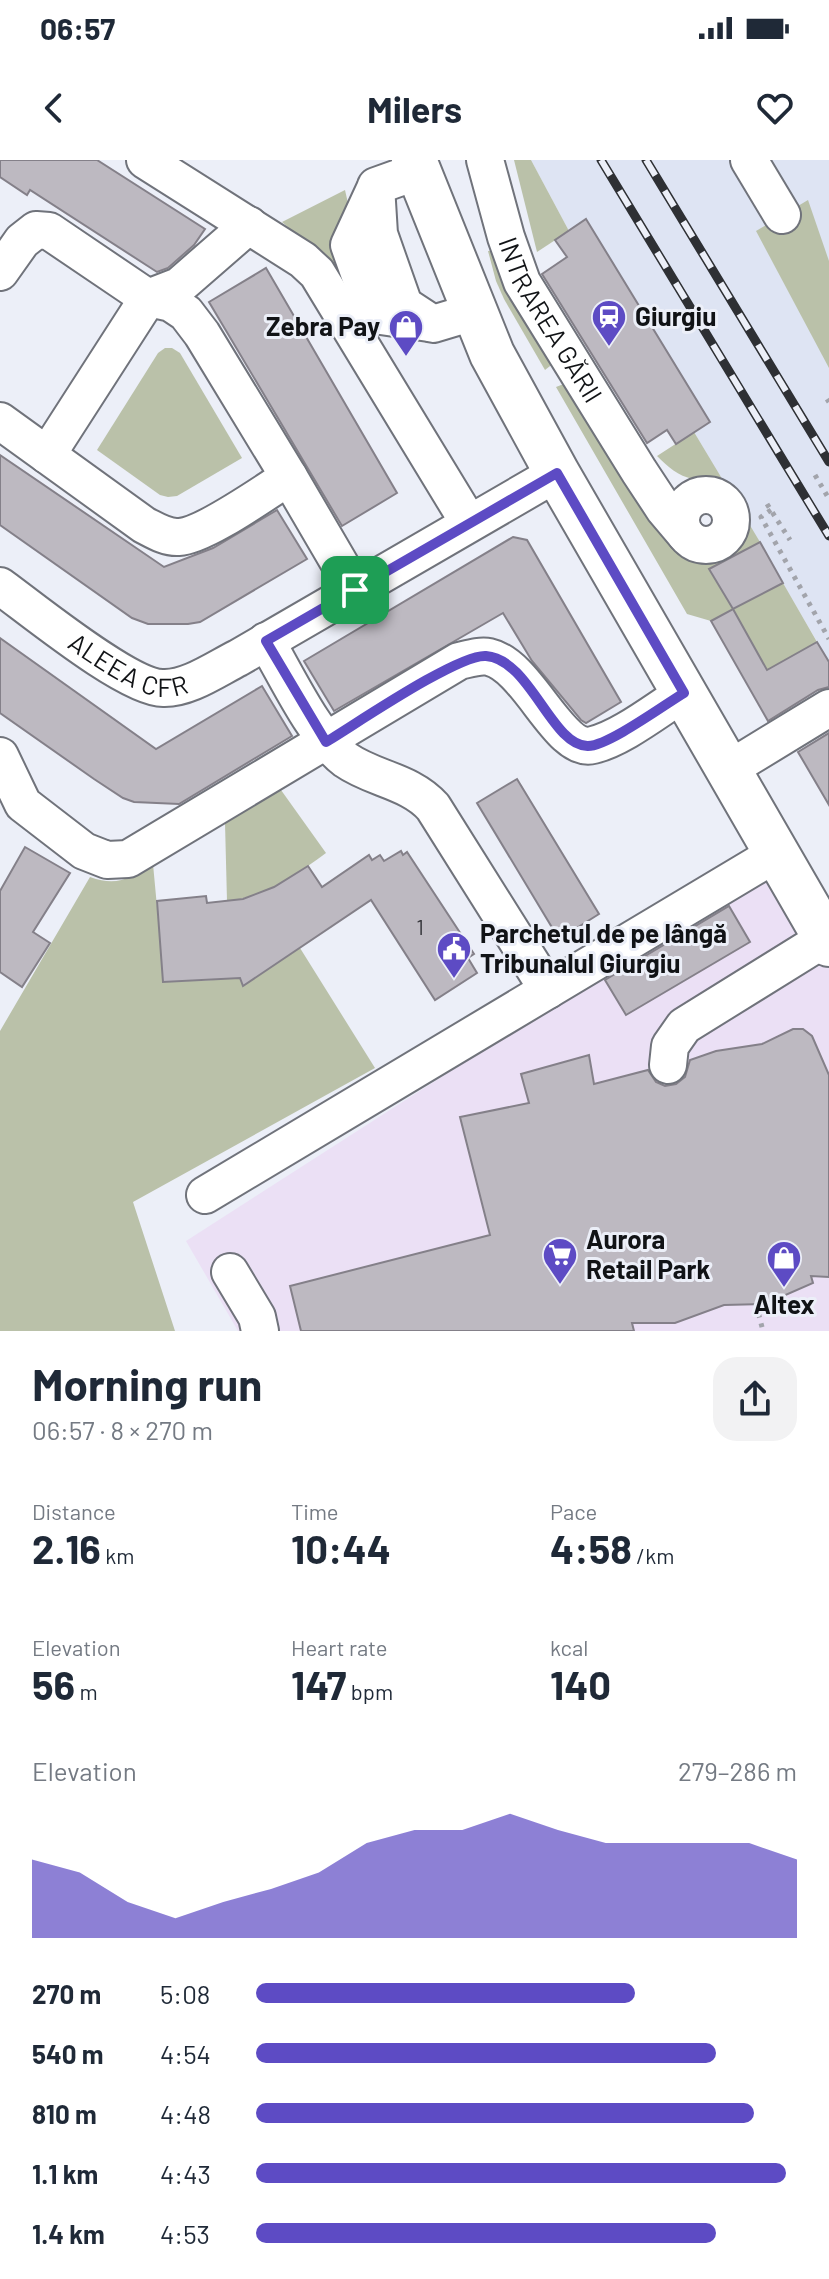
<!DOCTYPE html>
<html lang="en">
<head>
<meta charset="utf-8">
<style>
  :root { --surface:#fff; --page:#f2f2f3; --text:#1f2937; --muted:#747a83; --accent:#5d4bc4 }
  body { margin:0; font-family:Barlow,sans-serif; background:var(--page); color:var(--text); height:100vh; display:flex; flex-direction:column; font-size:30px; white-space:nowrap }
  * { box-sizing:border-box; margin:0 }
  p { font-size:26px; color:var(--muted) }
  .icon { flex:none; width:44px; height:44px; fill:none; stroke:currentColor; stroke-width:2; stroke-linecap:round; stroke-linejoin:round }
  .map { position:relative; height:1171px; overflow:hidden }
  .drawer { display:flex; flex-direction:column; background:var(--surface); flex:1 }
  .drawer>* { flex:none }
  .pin { position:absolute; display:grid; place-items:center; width:68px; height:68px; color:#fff; margin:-34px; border-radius:16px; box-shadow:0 4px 12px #0006 }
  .round { display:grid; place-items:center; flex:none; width:84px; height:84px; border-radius:24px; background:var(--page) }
  .overview { display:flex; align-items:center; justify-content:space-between; height:136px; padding:0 32px }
  h1 { font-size:44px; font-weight:700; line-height:60px }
  .figures { display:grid; grid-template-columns:repeat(3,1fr); gap:12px; height:136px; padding:8px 32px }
  .figures div { display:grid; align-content:center }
  .figures b { font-size:40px; font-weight:700 }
  .figures small { font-size:22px; font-weight:400 }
  .figures p { font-size:22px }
  .chart { height:224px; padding:16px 32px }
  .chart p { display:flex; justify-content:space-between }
  .chart svg { width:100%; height:144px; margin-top:8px; fill:var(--accent); opacity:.7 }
  ul { padding:0 32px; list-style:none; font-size:26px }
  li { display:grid; grid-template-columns:128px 96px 1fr; align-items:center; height:60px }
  li i { height:20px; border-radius:10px; background:var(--accent) }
  .status { display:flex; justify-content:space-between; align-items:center; height:56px; padding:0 40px; background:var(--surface); direction:ltr }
  .status svg { height:22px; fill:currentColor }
  header { display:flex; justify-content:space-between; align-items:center; height:104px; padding:0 32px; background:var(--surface); font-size:36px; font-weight:700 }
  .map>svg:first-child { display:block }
</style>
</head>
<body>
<div class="status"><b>06:57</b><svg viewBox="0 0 49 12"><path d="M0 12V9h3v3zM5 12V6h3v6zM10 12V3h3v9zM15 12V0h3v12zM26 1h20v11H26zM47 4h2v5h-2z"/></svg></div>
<header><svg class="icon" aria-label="back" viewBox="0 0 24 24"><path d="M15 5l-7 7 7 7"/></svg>Milers<svg class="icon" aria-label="heart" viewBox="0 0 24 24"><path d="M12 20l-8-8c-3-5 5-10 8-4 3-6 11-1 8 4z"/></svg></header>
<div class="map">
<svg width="829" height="1171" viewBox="0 0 829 1171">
  <rect width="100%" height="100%" fill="#eceff8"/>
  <path fill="#ebe0f5" d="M784 705 829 787V1171H238L186 1081 585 825Z"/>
  <path fill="#dee4f3" d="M531 0H829V502L694 272 569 71Z"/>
  <g fill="#bac1a9">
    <path d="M514 0H531L569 71 537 92Z"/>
    <path d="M345 30 352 61 354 133 329 102 282 62Z"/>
    <path d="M808 40 829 101V208L756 71Z"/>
    <path d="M506 90 559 199 545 210 504 139 496 121 488 91Z"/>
    <path d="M165 188H172L180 193 242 298 177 336 168 337 160 335 97 290 158 193Z"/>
    <path d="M574 220 690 392C703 395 715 395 726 387 749 372 739 337 717 325 709 320 702 321 693 319 678 316 668 307 657 296L694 272 760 382 710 410 733 449 783 423 817 482 767 510 733 450 711 461 687 454 556 227Z"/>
    <path d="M281 630 326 693C296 715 265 737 227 741L225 663Z"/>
    <path d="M153 704 164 822 213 820 232 803 244 825 300 788 375 908 133 1042 175 1171H0V871L90 717C118 727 129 718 153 704Z"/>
  </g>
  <g fill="#bdb9c1" stroke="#848089" stroke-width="2">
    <path d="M0 0H97L205 69 194 85 168 108 157 112 30 30 27 35 0 17Z"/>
    <path d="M586 59 710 262 676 284 667 270 647 283 542 114 567 97 555 80Z"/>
    <path d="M266 108 397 333 342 366 209 142Z"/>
    <path d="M0 295 164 407 213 388 277 350 307 399 200 462 188 464H148L132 458 0 365Z"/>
    <path d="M513 377 527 380 621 542 586 563 581 560 532 501 503 453 334 551 304 501Z"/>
    <path d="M760 382 783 423 733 449 709 409Z"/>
    <path d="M733 449 767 510 817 482 829 502V527L818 530 768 561 711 461Z"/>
    <path d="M0 478 156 589 262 526 292 576 179 644 134 642 123 638 94 619 0 553Z"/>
    <path d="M829 573V645L798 592Z"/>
    <path d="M517 619 599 754 559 779 477 643Z"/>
    <path d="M25 687 70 713 33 772 50 783 22 827 0 812V731Z"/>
    <path d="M401 691 403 695 407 692 474 794 468 798 477 813 435 840 371 740 243 826 240 818 163 822 157 741 206 736 207 743 243 739 274 727 308 706 322 727 369 695 372 700 380 695 384 701Z"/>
    <path d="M729 746 750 782 626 855 605 820Z"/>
    <path d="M793 869H803L812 876 829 915V1117L811 1116 813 1123 765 1144 724 1145 675 1163H632L634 1171H301L290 1126 490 1075 460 957 529 943 521 914 589 895 594 924 648 910 656 922 665 926 676 924 685 917 690 900 716 891 762 884Z"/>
  </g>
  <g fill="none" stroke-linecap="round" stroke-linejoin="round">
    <defs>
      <g id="minor">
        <path d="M145 0 303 100 317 113 469 363"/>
        <path id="s1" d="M485 0 506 77 522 122 639 311 664 349 686 375"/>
        <path d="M749 0 782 55"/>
        <path d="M418 11 376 26 379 74 404 145 433 164 473 152"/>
        <path d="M374 31 349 85 374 155 429 163"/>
        <path d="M0 112 22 81 36 70 49 71 148 138 171 143 186 153 202 174 289 317"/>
        <path d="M0 261 144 365C154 370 166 378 179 377 204 376 265 332 289 317L355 430"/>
        <path d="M47 295 148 138 179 126 249 65"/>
        <circle cx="706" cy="360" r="25"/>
        <path id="s2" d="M0 426C32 449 128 528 163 528 188 529 216 509 238 498L557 313"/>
        <path d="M266 481C287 516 314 576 346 600 373 619 410 621 433 647L548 830"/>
        <path d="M0 596 23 644 84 691 107 700 128 699 459 501C468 499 480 495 489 497 529 506 559 594 593 585 622 578 658 549 684 533"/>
        <path d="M729 609 829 548"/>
        <path d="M668 905 670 886 684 866 829 776"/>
        <path d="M205 1035 777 693"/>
        <path d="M230 1112 257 1157 260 1171"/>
      </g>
      <path id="major" d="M414 0 492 194 557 313 829 784"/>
    </defs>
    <use href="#minor" stroke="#70737b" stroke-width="40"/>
    <use href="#major" stroke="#70737b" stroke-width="48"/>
    <g stroke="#a2a4ab" stroke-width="5" stroke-dasharray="4 6" stroke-linecap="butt">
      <path d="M827 239 829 242"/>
      <path d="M815 315 829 339"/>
      <path d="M767 344 790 380"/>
      <path d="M771 350 761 357 829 479"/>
      <path d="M756 1144 763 1171"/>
    </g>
    <use href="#minor" stroke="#fff" stroke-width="36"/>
    <use href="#major" stroke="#fff" stroke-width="44"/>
    <defs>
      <g id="rail">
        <path d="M601 0 829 376"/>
        <path d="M646 0 829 302"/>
      </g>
    </defs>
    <use href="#rail" stroke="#2e3034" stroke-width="9"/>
    <use href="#rail" stroke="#eceff8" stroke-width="6" stroke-dasharray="18" stroke-linecap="butt"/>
  </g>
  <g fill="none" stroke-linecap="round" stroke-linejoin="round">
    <defs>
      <path id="route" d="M557 313 684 533C664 545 608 586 588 586 552 587 530 499 486 496 458 494 356 564 326 582L266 481Z"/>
    </defs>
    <use href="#route" stroke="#fff" stroke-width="16"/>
    <use href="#route" stroke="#5d4bc4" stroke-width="10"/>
  </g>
  <defs>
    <symbol id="station-pin" viewBox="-11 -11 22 30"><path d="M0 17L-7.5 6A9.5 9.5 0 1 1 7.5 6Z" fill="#5d4bc4" stroke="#eceff8"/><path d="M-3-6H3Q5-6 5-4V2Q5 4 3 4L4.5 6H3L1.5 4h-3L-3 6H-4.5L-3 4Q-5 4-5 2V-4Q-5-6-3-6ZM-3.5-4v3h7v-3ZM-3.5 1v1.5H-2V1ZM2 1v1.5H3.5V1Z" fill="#fff"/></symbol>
    <symbol id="shop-pin" viewBox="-11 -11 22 30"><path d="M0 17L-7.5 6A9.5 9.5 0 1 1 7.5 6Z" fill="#5d4bc4" stroke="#eceff8"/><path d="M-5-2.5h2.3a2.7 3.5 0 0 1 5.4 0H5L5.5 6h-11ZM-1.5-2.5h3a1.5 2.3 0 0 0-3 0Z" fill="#fff"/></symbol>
    <symbol id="civic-pin" viewBox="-11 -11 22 30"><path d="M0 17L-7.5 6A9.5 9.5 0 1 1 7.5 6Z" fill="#5d4bc4" stroke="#eceff8"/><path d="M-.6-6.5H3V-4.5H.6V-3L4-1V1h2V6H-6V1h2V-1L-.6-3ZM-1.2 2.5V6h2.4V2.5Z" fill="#fff"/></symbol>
    <symbol id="supermarket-pin" viewBox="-11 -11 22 30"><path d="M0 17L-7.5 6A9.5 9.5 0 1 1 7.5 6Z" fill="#5d4bc4" stroke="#eceff8"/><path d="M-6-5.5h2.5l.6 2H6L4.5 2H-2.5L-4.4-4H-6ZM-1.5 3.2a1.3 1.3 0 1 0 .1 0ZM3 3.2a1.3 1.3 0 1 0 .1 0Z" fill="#fff"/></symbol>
  </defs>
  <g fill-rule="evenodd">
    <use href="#station-pin" x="589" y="137" width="40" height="54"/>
    <use href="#shop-pin" x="386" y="147" width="40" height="54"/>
    <use href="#civic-pin" x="434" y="769" width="40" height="54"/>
    <use href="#supermarket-pin" x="540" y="1075" width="40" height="54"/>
    <use href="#shop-pin" x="764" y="1078" width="40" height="54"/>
  </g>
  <g text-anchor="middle" stroke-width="6" stroke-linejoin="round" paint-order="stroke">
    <g font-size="22" fill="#3c3c41">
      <text x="420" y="775">1</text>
    </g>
    <g font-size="26" font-weight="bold" fill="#111316" stroke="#eceff8" text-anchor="start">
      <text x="635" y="166">Giurgiu</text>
      <text x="380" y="176" text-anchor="end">Zebra Pay</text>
      <text x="480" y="783">Parchetul de pe lângă<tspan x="480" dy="30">Tribunalul Giurgiu</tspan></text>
      <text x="586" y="1089">Aurora<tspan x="586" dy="30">Retail Park</tspan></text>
      <text x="784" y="1154" text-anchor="middle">Altex</text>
    </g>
    <g font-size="26" fill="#111316" stroke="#eceff8">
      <text dy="9" stroke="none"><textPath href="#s1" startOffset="174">INTRAREA GĂRII</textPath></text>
      <text dy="9" stroke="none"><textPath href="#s2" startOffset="154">ALEEA CFR</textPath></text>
    </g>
  </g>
</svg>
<div class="pin" style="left:355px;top:430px;background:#1e9e55"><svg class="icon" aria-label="arrive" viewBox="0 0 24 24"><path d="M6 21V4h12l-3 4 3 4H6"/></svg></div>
</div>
<section class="drawer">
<div class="overview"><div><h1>Morning run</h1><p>06:57 · 8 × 270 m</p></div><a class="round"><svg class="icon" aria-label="share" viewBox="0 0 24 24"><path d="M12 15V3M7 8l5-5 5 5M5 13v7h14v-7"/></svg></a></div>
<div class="figures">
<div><p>Distance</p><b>2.16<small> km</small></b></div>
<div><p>Time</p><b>10:44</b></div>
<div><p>Pace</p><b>4:58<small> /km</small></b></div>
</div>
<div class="figures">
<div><p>Elevation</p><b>56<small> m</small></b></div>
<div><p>Heart rate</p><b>147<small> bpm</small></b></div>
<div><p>kcal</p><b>140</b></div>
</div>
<div class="chart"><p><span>Elevation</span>279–286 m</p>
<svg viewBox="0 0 160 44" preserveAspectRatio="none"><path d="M0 44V20L10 24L20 33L30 38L40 33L50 29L60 24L70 15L80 11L90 11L100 6L110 11L120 15L130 15L140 15L150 15L160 20V44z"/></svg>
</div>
<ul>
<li><b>270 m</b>5:08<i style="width:70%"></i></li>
<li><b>540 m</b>4:54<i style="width:85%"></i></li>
<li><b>810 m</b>4:48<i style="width:92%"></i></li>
<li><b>1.1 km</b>4:43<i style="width:98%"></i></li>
<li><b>1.4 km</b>4:53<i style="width:85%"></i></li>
</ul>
</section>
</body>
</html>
